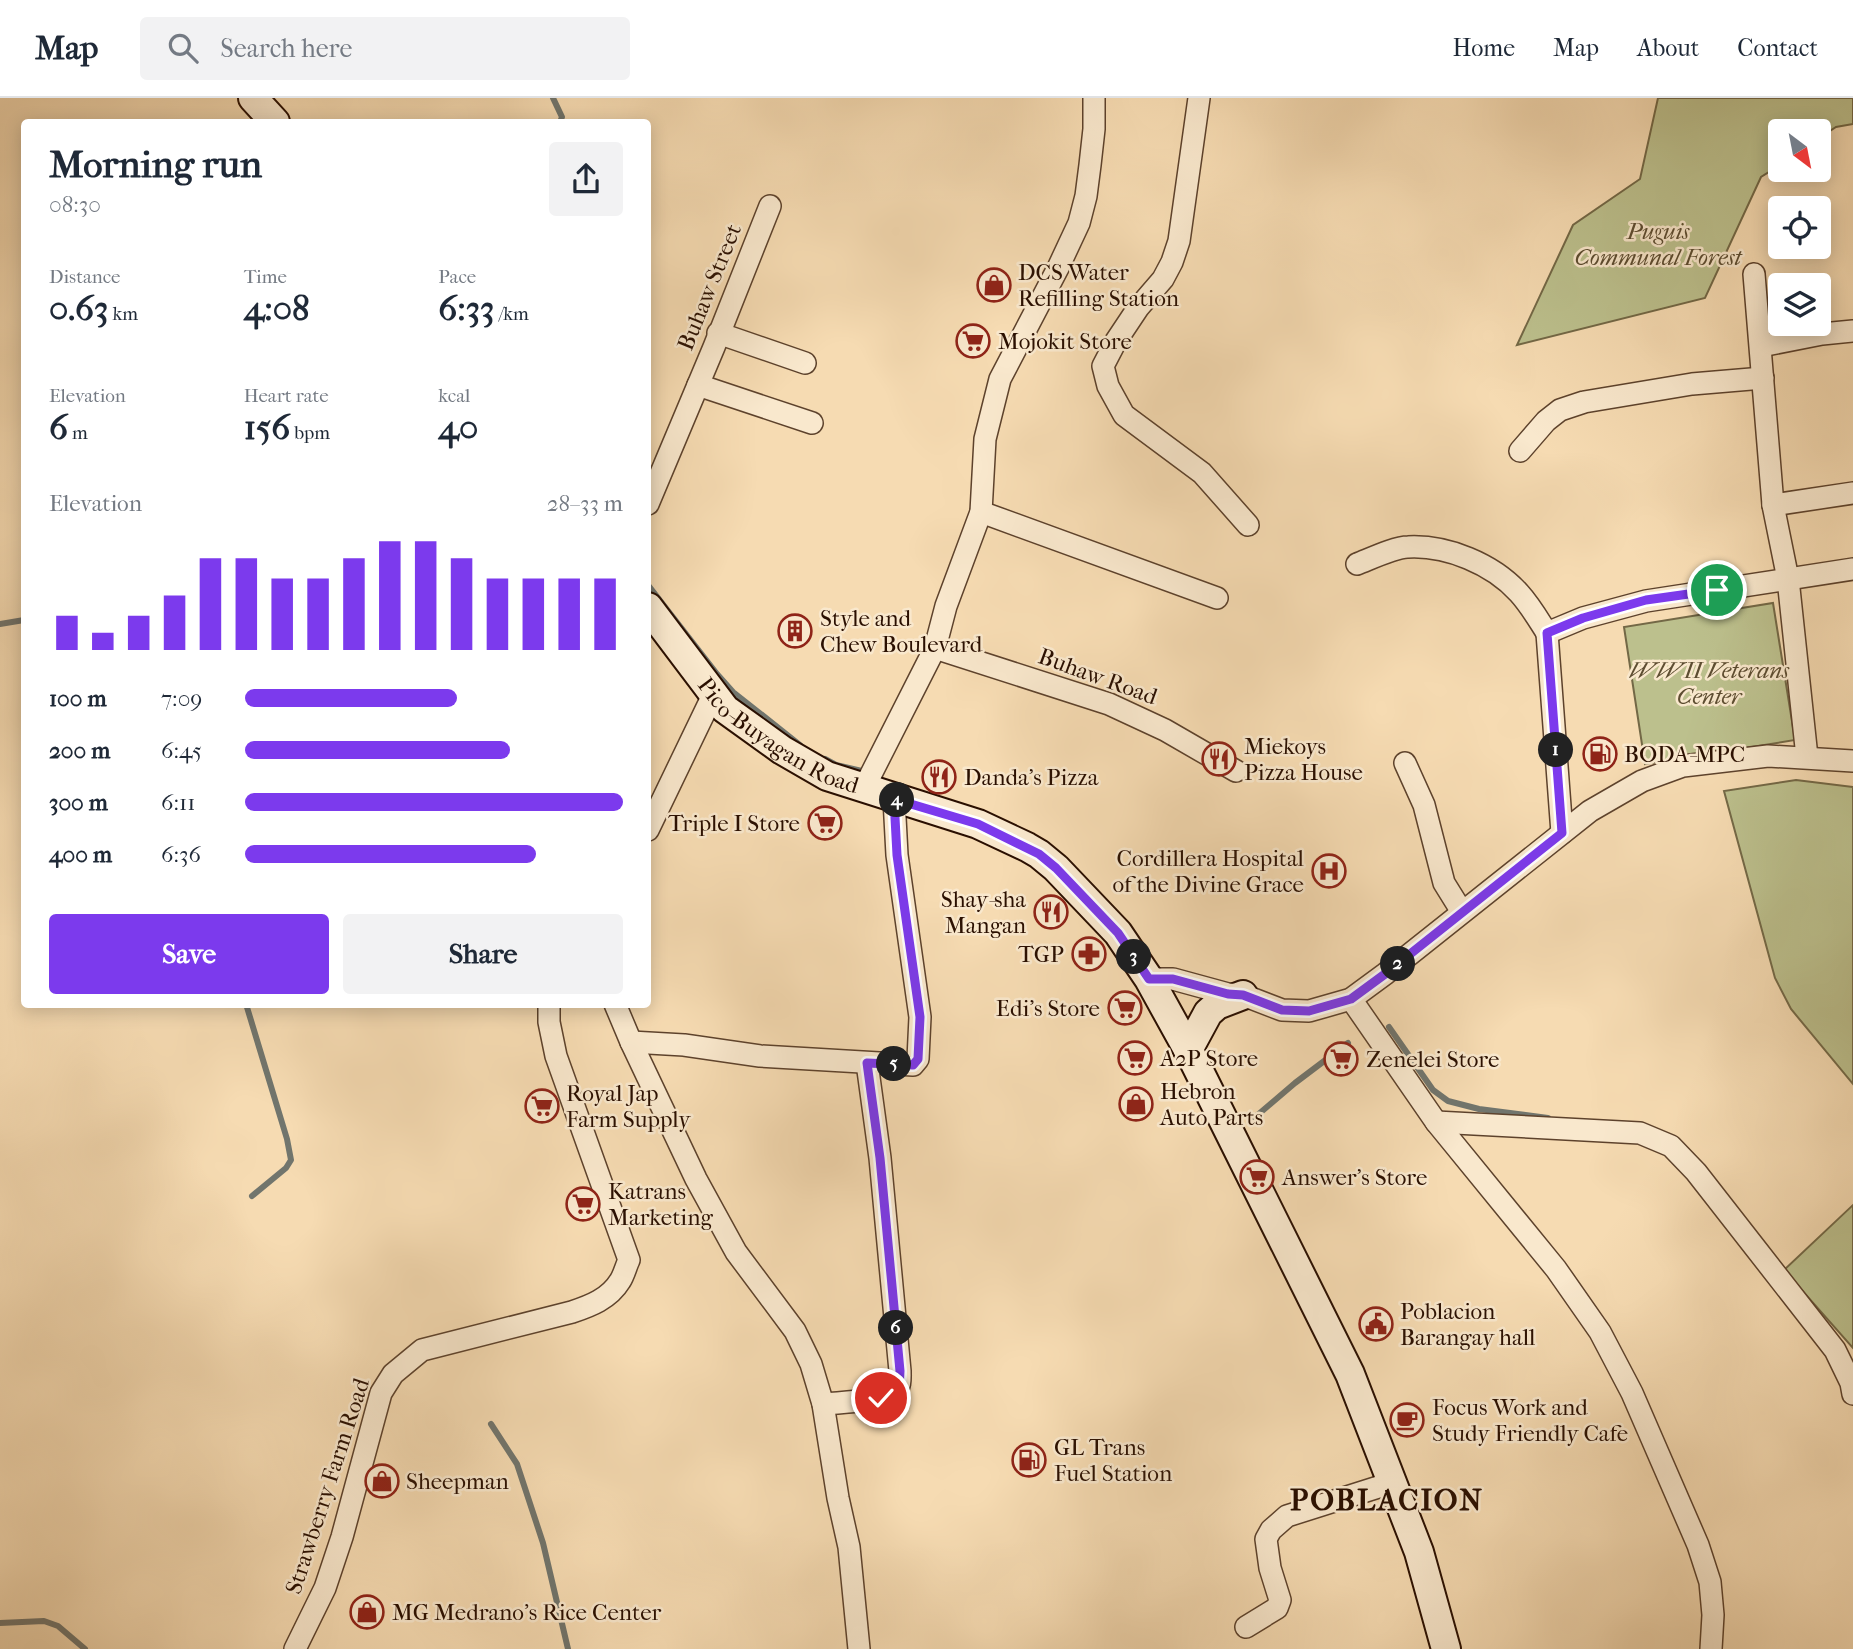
<!DOCTYPE html>
<html lang="en">
<head>
<meta charset="utf-8">
<style>
  :root { --surface:#fff; --page:#f2f2f3; --text:#1f2937; --muted:#747a83; --line:#e0e1e3; --accent:#7c3aed }
  body { margin:0; font-family:"IM FELL French Canon",serif; background:var(--page); color:var(--text); height:100vh; display:flex; flex-direction:column; font-size:26px; white-space:nowrap }
  * { box-sizing:border-box; margin:0 }
  p { font-size:23px; color:var(--muted) }
  .icon { flex:none; width:38px; height:38px; fill:none; stroke:currentColor; stroke-width:2; stroke-linecap:round; stroke-linejoin:round }
  .map { position:relative; flex:1; overflow:hidden }
  .side { position:absolute; left:21px; top:21px; width:630px; height:889px; display:flex; flex-direction:column; background:var(--surface); border-radius:7px; box-shadow:0 4px 18px #0003 }
  .side>* { flex:none }
  .needle { width:46px; rotate:148deg }
  .tools { position:absolute; left:1768px; top:21px; display:grid; gap:14px }
  .tools a { display:grid; place-items:center; width:63px; height:63px; border-radius:7px; background:var(--surface); box-shadow:0 4px 18px #0003; font-size:35px }
  .pin { position:absolute; display:grid; place-items:center; width:60px; height:60px; color:#fff; margin:-30px; border:4px solid #fff; border-radius:50%; box-shadow:0 2px 7px #0007 }
  .km { position:absolute; width:35px; height:35px; margin:-18px; border-radius:50%; background:#222; color:#fff; font-size:19px; line-height:35px; text-align:center }
  .round { display:grid; place-items:center; flex:none; width:74px; height:74px; border-radius:7px; background:var(--page) }
  .overview { display:flex; align-items:center; justify-content:space-between; height:119px; padding:0 28px }
  h1 { font-size:38px; font-weight:700; line-height:52px }
  .figures { display:grid; grid-template-columns:repeat(3,1fr); gap:10px; height:119px; padding:7px 28px }
  .figures div { display:grid; align-content:center }
  .figures b { font-size:35px; font-weight:700 }
  .figures small { font-size:19px; font-weight:400 }
  .figures p { font-size:19px }
  .chart { height:196px; padding:14px 28px }
  .chart p { display:flex; justify-content:space-between }
  .chart svg { width:100%; height:126px; margin-top:7px; stroke:var(--accent); stroke-width:6 }
  .cta { display:flex; gap:14px; margin-top:auto; padding:14px 28px }
  .cta a { flex:1; height:80px; border-radius:7px; background:var(--accent); color:#fff; font-size:28px; font-weight:700; line-height:80px; text-align:center }
  .cta a+a { background:var(--page); color:var(--text) }
  ul { padding:0 28px; list-style:none; font-size:23px }
  li { display:grid; grid-template-columns:112px 84px 1fr; align-items:center; height:52px }
  li i { height:18px; border-radius:9px; background:var(--accent) }
  header { display:flex; align-items:center; gap:42px; box-sizing:border-box; height:98px; padding:0 35px; background:var(--surface); border-bottom:2px solid var(--line) }
  header strong { font-size:33px }
  nav { display:flex; gap:38px; margin-inline-start:auto; font-size:24px }
  .search { width:490px; height:63px; background:var(--page); display:flex; align-items:center; gap:18px; box-sizing:border-box; padding:0 24px; border-radius:7px; color:var(--muted); font-size:26px }
  .map>svg:first-child { display:block }
</style>
</head>
<body>
<header>
<strong>Map</strong>
<div class="search"><svg class="icon" aria-label="search" viewBox="0 0 24 24"><circle cx="10" cy="10" r="6"/><path d="M15 15l6 6"/></svg>Search here</div>
<nav><a>Home</a><a>Map</a><a>About</a><a>Contact</a></nav>
</header>
<div class="map">
<svg width="1853" height="1551" viewBox="0 0 1853 1551">
  <rect width="100%" height="100%" fill="#f6dbb2"/>
  <filter id="stains"><feTurbulence type="fractalNoise" baseFrequency=".00286" numOctaves="4"/><feColorMatrix values="0 0 0 0 .2 0 0 0 0 .09 0 0 0 0 .02 0 0 0 .5 -.17"/></filter>
  <radialGradient id="worn" r=".72"><stop offset=".6" stop-color="#630" stop-opacity="0"/><stop offset="1" stop-color="#630" stop-opacity=".3"/></radialGradient>
  <g fill="#bcc08d" stroke="#736846" stroke-width="2">
    <path d="M1658 0H1853V26L1836 29 1818 41V33H1780V67L1761 79 1705 200 1517 247 1573 127 1640 81Z"/>
    <path d="M1773 505 1795 642 1645 666 1624 529Z"/>
    <path d="M1796 682 1853 689V986L1791 911 1775 880 1724 693Z"/>
    <path d="M1853 1107V1250L1784 1172Z"/>
  </g>
  <g fill="none" stroke-linecap="round" stroke-linejoin="round">
    <g stroke="#71756d" stroke-width="6">
      <path d="M553 0 562 19 560 24"/>
      <path d="M648 487 717 576 733 594 800 647"/>
      <path d="M0 526 24 522"/>
      <path d="M825 661 836 667 866 674"/>
      <path d="M246 906 287 1041 291 1062 286 1070 252 1098"/>
      <path d="M1389 929 1433 992 1448 1003 1479 1011 1548 1020"/>
      <path d="M1254 1020 1295 985 1348 945"/>
      <path d="M491 1326 517 1366 543 1445 568 1551"/>
      <path d="M0 1525 44 1523 58 1528 85 1551"/>
    </g>
    <defs>
      <g id="street">
        <path d="M1199 0 1179 143 1172 164 1163 181 1138 210 1116 243 1103 268 1108 288 1124 317 1202 375 1248 427"/>
        <path d="M1754 176 1773 407 1788 481 1807 659"/>
        <path d="M718 235 805 265"/>
        <path d="M1761 248 1822 236 1853 233"/>
        <path d="M698 287 812 325"/>
        <path d="M1520 353 1546 323 1560 312 1584 304 1692 286 1763 280"/>
        <path d="M648 406 714 249 770 108"/>
        <path d="M1773 407 1853 395"/>
        <path d="M981 414 1217 500"/>
        <path d="M1357 466C1370 461 1395 449 1408 449 1447 447 1493 466 1519 495 1530 507 1538 521 1547 535L1583 520 1646 503 1853 471"/>
        <path d="M1547 535 1562 735"/>
        <path d="M935 550 1109 606 1165 632 1236 673"/>
        <path d="M1405 665 1424 707 1444 785 1462 814"/>
        <path d="M864 690 935 550 946 508 981 414 985 341 1000 281 1058 170 1079 125 1086 98 1090 67 1094 31V0"/>
        <path d="M648 732 713 597"/>
        <path d="M1149 881H1173L1228 896 1243 897 1282 912 1309 913 1351 901 1385 876 1590 713 1642 683 1683 668 1768 658 1853 663"/>
        <path d="M1351 901 1436 1024 1556 1171 1600 1234 1632 1295 1698 1447 1710 1484 1713 1517 1711 1551"/>
        <path d="M615 906 631 944 696 1081 736 1154 795 1233 811 1266 823 1306 838 1400 849 1449 859 1551"/>
        <path d="M631 944 684 947 760 958 913 967 918 961 920 919 897 757 894 701"/>
        <path d="M1436 1024 1640 1035 1671 1048 1696 1074 1835 1252 1851 1285 1853 1296"/>
        <path d="M823 1306C837 1305 888 1302 895 1294 901 1289 900 1280 900 1273L880 1060 867 965"/>
        <path d="M1246 1529 1277 1510 1280 1502 1270 1470 1266 1441 1271 1432 1287 1418 1391 1385"/>
        <path d="M295 1551 325 1490 342 1439 381 1295 393 1276 422 1252 572 1214C590 1208 609 1201 620 1183 624 1177 626 1168 629 1162L556 958 549 924V906"/>
      </g>
      <g id="secondary">
        <path d="M253 0 275 24"/>
        <path id="s1" d="M648 509 725 611 782 652 827 678 978 726 1027 749 1039 756 1056 770 1118 835 1149 881 1191 957 1350 1276 1419 1454 1446 1551"/>
        <path d="M1188 952 1208 915 1217 907 1243 897"/>
      </g>
    </defs>
    <use href="#street" stroke="#5d422c" stroke-width="24"/>
    <use href="#secondary" stroke="#2a0f00" stroke-width="32"/>
    <use href="#street" stroke="#f9e8cd" stroke-width="21"/>
    <use href="#secondary" stroke="#f9e8cd" stroke-width="28"/>
  </g>
  <g fill="none" stroke-linecap="round" stroke-linejoin="round">
    <defs>
      <path id="route" d="M881 1300C900 1295 899 1291 900 1273L880 1060 867 965 913 967 918 961 920 919 897 757 894 701 978 726 1039 756 1056 770 1118 835 1149 881H1173L1228 896 1243 897 1282 912 1309 913 1351 901 1385 876 1562 735 1547 535 1583 520 1646 502 1717 492"/>
    </defs>
    <use href="#route" stroke="#fff" stroke-width="14"/>
    <use href="#route" stroke="#7c3aed" stroke-width="9"/>
  </g>
  <defs>
    <symbol id="shop-ring" viewBox="-11 -11 22 22"><circle r="9.5" fill="#f9e8cd" stroke="#8f2418" stroke-width="1.5"/><path d="M-5-2.5h2.3a2.7 3.5 0 0 1 5.4 0H5L5.5 6h-11ZM-1.5-2.5h3a1.5 2.3 0 0 0-3 0Z" fill="#8f2418"/></symbol>
    <symbol id="supermarket-ring" viewBox="-11 -11 22 22"><circle r="9.5" fill="#f9e8cd" stroke="#8f2418" stroke-width="1.5"/><path d="M-6-5.5h2.5l.6 2H6L4.5 2H-2.5L-4.4-4H-6ZM-1.5 3.2a1.3 1.3 0 1 0 .1 0ZM3 3.2a1.3 1.3 0 1 0 .1 0Z" fill="#8f2418"/></symbol>
    <symbol id="building-ring" viewBox="-11 -11 22 22"><circle r="9.5" fill="#f9e8cd" stroke="#8f2418" stroke-width="1.5"/><path d="M-4-6H4V6H1V3H-1V6H-4ZM-2.5-4.3h1.7v1.8h-1.7ZM.8-4.3h1.7v1.8H.8ZM-2.5-1h1.7V.8h-1.7ZM.8-1h1.7V.8H.8Z" fill="#8f2418"/></symbol>
    <symbol id="fuel-ring" viewBox="-11 -11 22 22"><circle r="9.5" fill="#f9e8cd" stroke="#8f2418" stroke-width="1.5"/><path d="M-5.5-6h7V0h2V4h1.3V-2.5L3-4.5l.8-.8L6-3V5H2.5V1h-1V6h-7ZM-4.2-4.7v3.2H.2V-4.7Z" fill="#8f2418"/></symbol>
    <symbol id="restaurant-ring" viewBox="-11 -11 22 22"><circle r="9.5" fill="#f9e8cd" stroke="#8f2418" stroke-width="1.5"/><path d="M-5-6h1v4h1v-4h1v4h1v-4h1v5L-1.5 .5V6h-2V.5L-5-1ZM5-6V6H3V1.5H1.5Q1.5-4 5-6Z" fill="#8f2418"/></symbol>
    <symbol id="hospital-ring" viewBox="-11 -11 22 22"><circle r="9.5" fill="#f9e8cd" stroke="#8f2418" stroke-width="1.5"/><path d="M-5-5h3v3.5h4V-5h3V5h-3V1.5h-4V5h-3Z" fill="#8f2418"/></symbol>
    <symbol id="pharmacy-ring" viewBox="-11 -11 22 22"><circle r="9.5" fill="#f9e8cd" stroke="#8f2418" stroke-width="1.5"/><path d="M-2-6h4v4h4v4h-4v4h-4v-4h-4v-4h4Z" fill="#8f2418"/></symbol>
    <symbol id="civic-ring" viewBox="-11 -11 22 22"><circle r="9.5" fill="#f9e8cd" stroke="#8f2418" stroke-width="1.5"/><path d="M-.6-6.5H3V-4.5H.6V-3L4-1V1h2V6H-6V1h2V-1L-.6-3ZM-1.2 2.5V6h2.4V2.5Z" fill="#8f2418"/></symbol>
    <symbol id="cafe-ring" viewBox="-11 -11 22 22"><circle r="9.5" fill="#f9e8cd" stroke="#8f2418" stroke-width="1.5"/><path d="M-5.5-4.5H6V0H3Q3 3.5 0 3.5H-2.5Q-5.5 3.5-5.5 0ZM3-3.2v2h1.7v-2ZM-6 4.5H4V6H-6Z" fill="#8f2418"/></symbol>
  </defs>
  <g fill-rule="evenodd">
    <use href="#shop-ring" x="975" y="168" width="38" height="38"/>
    <use href="#supermarket-ring" x="954" y="224" width="38" height="38"/>
    <use href="#building-ring" x="776" y="514" width="38" height="38"/>
    <use href="#fuel-ring" x="1581" y="637" width="38" height="38"/>
    <use href="#restaurant-ring" x="1200" y="642" width="38" height="38"/>
    <use href="#restaurant-ring" x="920" y="660" width="38" height="38"/>
    <use href="#supermarket-ring" x="806" y="706" width="38" height="38"/>
    <use href="#hospital-ring" x="1310" y="754" width="38" height="38"/>
    <use href="#restaurant-ring" x="1032" y="795" width="38" height="38"/>
    <use href="#pharmacy-ring" x="1070" y="837" width="38" height="38"/>
    <use href="#supermarket-ring" x="1106" y="891" width="38" height="38"/>
    <use href="#supermarket-ring" x="1116" y="941" width="38" height="38"/>
    <use href="#supermarket-ring" x="1322" y="942" width="38" height="38"/>
    <use href="#shop-ring" x="1117" y="987" width="38" height="38"/>
    <use href="#supermarket-ring" x="523" y="989" width="38" height="38"/>
    <use href="#supermarket-ring" x="1238" y="1060" width="38" height="38"/>
    <use href="#supermarket-ring" x="564" y="1087" width="38" height="38"/>
    <use href="#civic-ring" x="1357" y="1207" width="38" height="38"/>
    <use href="#cafe-ring" x="1388" y="1303" width="38" height="38"/>
    <use href="#fuel-ring" x="1010" y="1343" width="38" height="38"/>
    <use href="#shop-ring" x="363" y="1364" width="38" height="38"/>
    <use href="#shop-ring" x="348" y="1495" width="38" height="38"/>
  </g>
  <g text-anchor="middle" stroke-width="5" stroke-linejoin="round" paint-order="stroke">
    <g font-size="23" font-style="italic" fill="#5d4d31" stroke="#f9e8cd">
      <text x="1658" y="141">Puguis<tspan x="1658" dy="26">Communal Forest</tspan></text>
      <text x="1709" y="580">WWII Veterans<tspan x="1709" dy="26">Center</tspan></text>
    </g>
    <g font-size="23" fill="#2a0f00" stroke="#f9e8cd" text-anchor="start">
      <text x="1018" y="182">DCS Water<tspan x="1018" dy="26">Refilling Station</tspan></text>
      <text x="998" y="251">Mojokit Store</text>
      <text x="820" y="528">Style and<tspan x="820" dy="26">Chew Boulevard</tspan></text>
      <text x="1244" y="656">Miekoys<tspan x="1244" dy="26">Pizza House</tspan></text>
      <text x="1624" y="664">BODA-MPC</text>
      <text x="964" y="687">Danda's Pizza</text>
      <text x="800" y="733" text-anchor="end">Triple I Store</text>
      <text x="1304" y="768" text-anchor="end">Cordillera Hospital<tspan x="1304" dy="26">of the Divine Grace</tspan></text>
      <text x="1026" y="809" text-anchor="end">Shay-sha<tspan x="1026" dy="26">Mangan</tspan></text>
      <text x="1064" y="864" text-anchor="end">TGP</text>
      <text x="1100" y="918" text-anchor="end">Edi's Store</text>
      <text x="1160" y="968">A2P Store</text>
      <text x="1366" y="969">Zenelei Store</text>
      <text x="1160" y="1001">Hebron<tspan x="1160" dy="26">Auto Parts</tspan></text>
      <text x="566" y="1003">Royal Jap<tspan x="566" dy="26">Farm Supply</tspan></text>
      <text x="1282" y="1087">Answer's Store</text>
      <text x="608" y="1101">Katrans<tspan x="608" dy="26">Marketing</tspan></text>
      <text x="1400" y="1221">Poblacion<tspan x="1400" dy="26">Barangay hall</tspan></text>
      <text x="1432" y="1317">Focus Work and<tspan x="1432" dy="26">Study Friendly Cafe</tspan></text>
      <text x="1054" y="1357">GL Trans<tspan x="1054" dy="26">Fuel Station</tspan></text>
      <text x="406" y="1391">Sheepman</text>
      <text x="392" y="1522">MG Medrano's Rice Center</text>
    </g>
    <g font-size="23" fill="#2a0f00" stroke="#f9e8cd">
      <text transform="translate(709 189) rotate(-68)" y="8">Buhaw Street</text>
      <text transform="translate(1098 578) rotate(20)" y="8">Buhaw Road</text>
      <text dy="8" stroke="none"><textPath href="#s1" startOffset="187">Pico-Buyagan Road</textPath></text>
      <text transform="translate(327 1388) rotate(-72)" y="8">Strawberry Farm Road</text>
    </g>
    <g font-size="30" font-weight="bold" letter-spacing="2" fill="#2a0f00" stroke="#f9e8cd">
      <text x="1387" y="1412">POBLACION</text>
    </g>
  </g>
  <rect width="100%" height="100%" filter="url(#stains)"/>
  <rect width="100%" height="100%" fill="url(#worn)"/>
</svg>
<div class="tools">
<a><svg class="needle" viewBox="-14 -14 28 28"><path d="M0-13l5 13h-10z" fill="#e53935"/><path d="M0 13l5-13h-10z" fill="#747a83"/></svg></a>
<a><svg class="icon" aria-label="locate" viewBox="0 0 24 24"><circle cx="12" cy="12" r="6"/><path d="M12 2v4M12 18v4M2 12h4M18 12h4"/></svg></a>
<a><svg class="icon" aria-label="layers" viewBox="0 0 24 24"><path d="M12 4l9 5-9 5-9-5zM3 14l9 5 9-5"/></svg></a>
</div>
<div class="pin" style="left:1717px;top:492px;background:#1e9e55"><svg class="icon" aria-label="arrive" viewBox="0 0 24 24"><path d="M6 21V4h12l-3 4 3 4H6"/></svg></div>
<div class="pin" style="left:881px;top:1300px;background:#d93025"><svg class="icon" aria-label="check" viewBox="0 0 24 24"><path d="M5 12l5 5 9-10"/></svg></div>
<b class="km" style="left:1556px;top:652px">1</b>
<b class="km" style="left:1398px;top:866px">2</b>
<b class="km" style="left:1134px;top:859px">3</b>
<b class="km" style="left:897px;top:702px">4</b>
<b class="km" style="left:894px;top:966px">5</b>
<b class="km" style="left:896px;top:1230px">6</b>
<section class="side">
<div class="overview"><div><h1>Morning run</h1><p>08:30</p></div><a class="round"><svg class="icon" aria-label="share" viewBox="0 0 24 24"><path d="M12 15V3M7 8l5-5 5 5M5 13v7h14v-7"/></svg></a></div>
<div class="figures">
<div><p>Distance</p><b>0.63<small> km</small></b></div>
<div><p>Time</p><b>4:08</b></div>
<div><p>Pace</p><b>6:33<small> /km</small></b></div>
</div>
<div class="figures">
<div><p>Elevation</p><b>6<small> m</small></b></div>
<div><p>Heart rate</p><b>156<small> bpm</small></b></div>
<div><p>kcal</p><b>40</b></div>
</div>
<div class="chart"><p><span>Elevation</span>28–33 m</p>
<svg viewBox="0 0 160 44" preserveAspectRatio="none"><path d="M5 44V32M15 44V38M25 44V32M35 44V25M45 44V12M55 44V12M65 44V19M75 44V19M85 44V12M95 44V6M105 44V6M115 44V12M125 44V19M135 44V19M145 44V19M155 44V19"/></svg>
</div>
<ul>
<li><b>100 m</b>7:09<i style="width:56%"></i></li>
<li><b>200 m</b>6:45<i style="width:70%"></i></li>
<li><b>300 m</b>6:11<i style="width:100%"></i></li>
<li><b>400 m</b>6:36<i style="width:77%"></i></li>
</ul>
<div class="cta"><a>Save</a><a>Share</a></div>
</section>
</div>
</body>
</html>
